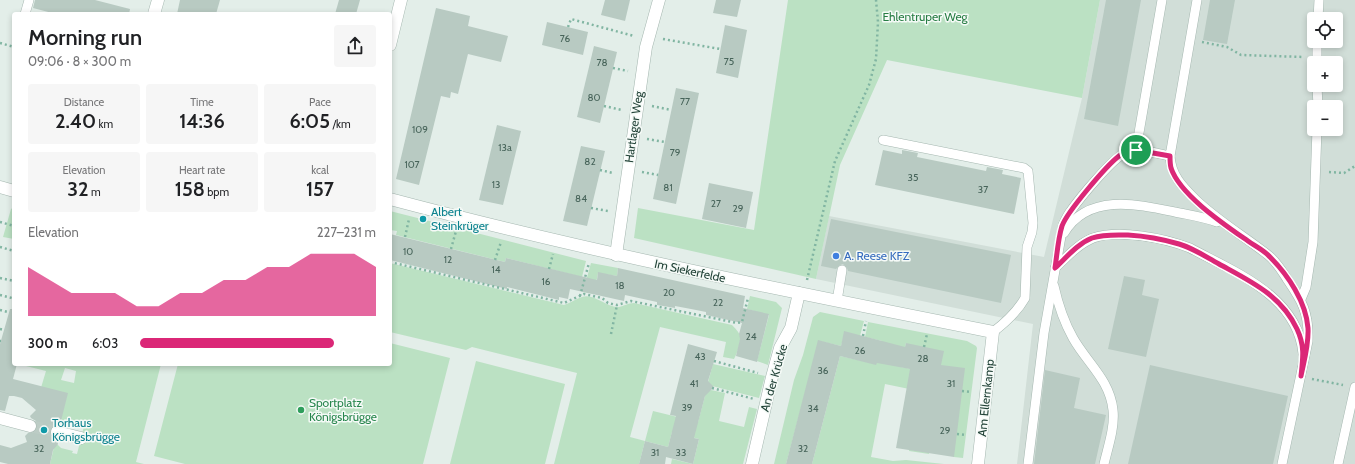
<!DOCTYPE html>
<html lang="en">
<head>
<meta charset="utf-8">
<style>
  :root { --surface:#fff; --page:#f6f6f6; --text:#202124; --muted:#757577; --accent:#db2777 }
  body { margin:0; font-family:Cabin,sans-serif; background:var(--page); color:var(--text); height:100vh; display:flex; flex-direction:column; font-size:15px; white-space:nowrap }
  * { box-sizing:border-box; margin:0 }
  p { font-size:13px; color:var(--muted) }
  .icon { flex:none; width:22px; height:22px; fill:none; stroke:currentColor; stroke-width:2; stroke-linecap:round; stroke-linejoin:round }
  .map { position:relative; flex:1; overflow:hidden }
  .details { position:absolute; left:12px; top:12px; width:380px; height:354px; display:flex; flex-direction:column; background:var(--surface); border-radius:4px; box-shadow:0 2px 6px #0003 }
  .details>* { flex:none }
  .controls { position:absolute; left:1307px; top:12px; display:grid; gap:8px }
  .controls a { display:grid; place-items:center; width:36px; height:36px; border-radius:4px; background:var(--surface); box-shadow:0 2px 6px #0003; font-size:20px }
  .pin { position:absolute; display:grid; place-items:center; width:34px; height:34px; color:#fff; margin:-17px; border:2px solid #fff; border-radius:50%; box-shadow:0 1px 4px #0007 }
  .round { display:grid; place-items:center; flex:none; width:42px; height:42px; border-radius:4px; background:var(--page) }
  .summary { display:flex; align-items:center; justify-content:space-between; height:68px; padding:0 16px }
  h1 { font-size:22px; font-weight:600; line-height:30px }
  .metrics { display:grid; grid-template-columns:repeat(3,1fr); gap:6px; height:68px; padding:4px 16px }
  .metrics div { display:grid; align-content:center; border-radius:4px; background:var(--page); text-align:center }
  .metrics b { font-size:20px; font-weight:600 }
  .metrics small { font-size:11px; font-weight:400 }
  .metrics p { font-size:11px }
  .chart { height:112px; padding:8px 16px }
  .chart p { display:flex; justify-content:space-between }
  .chart svg { width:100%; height:72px; margin-top:4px; fill:var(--accent); opacity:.7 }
  ul { padding:0 16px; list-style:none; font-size:13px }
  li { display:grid; grid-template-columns:64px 48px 1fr; align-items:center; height:30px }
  li i { height:10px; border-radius:5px; background:var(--accent) }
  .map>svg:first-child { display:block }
</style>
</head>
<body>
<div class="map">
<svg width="1355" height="464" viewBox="0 0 1355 464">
  <rect width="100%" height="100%" fill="#e3eee9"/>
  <path fill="#d1ded8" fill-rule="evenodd" d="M1100 0H1355V464H1017L1033 324 816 279 829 216 1044 257 1082 98ZM1314 19H1336V41H1314ZM1314 63H1336V85H1314ZM1314 107H1336V129H1314Z"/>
  <g fill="#bbe1c3" fill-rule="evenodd">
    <path d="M788 0H1100L1082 98 887 60 840 165 816 279 634 238 638 208 754 230Z"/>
    <path d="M14 207V239L3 237 11 209Z"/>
    <path d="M390 211 586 261 582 277 506 258 505 262 396 235 397 231 390 230Z"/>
    <path d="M390 263 564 305C570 303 576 299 582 297 595 293 606 308 619 307 624 306 628 303 634 303L732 325C735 328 739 332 740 336 741 342 737 354 734 359L723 357 726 342 660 327 630 437 645 441 653 411 698 422 706 392 711 390 725 393 719 421 744 427 749 407 757 409 743 464H671L672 459 693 464 699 439 672 432 668 447 645 441 639 464H554L577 373 472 347 466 350 390 332Z"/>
    <path d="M591 263 618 268 617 276 598 273 594 294 583 292Z"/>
    <path d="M750 296 776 302 782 308 768 365 757 361 769 315 747 309Z"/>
    <path d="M820 312 864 321 860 336 845 332 841 346 819 341 786 464H774L794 380 803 355 812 321 813 317Z"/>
    <path d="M868 322 967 341 976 346 977 348 963 458 954 457 941 365 906 343 901 367 939 374 929 454 909 451 919 391 885 384 871 457 893 461 906 460 944 464H812L840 356 876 364 882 341 865 337Z"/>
    <path d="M390 343 450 358 423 464H185L154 456 178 364H390Z"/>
    <path d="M476 361 565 384 545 464H450Z"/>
    <path d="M27 364H161L136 462 144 464H50L54 447 57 444 61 448 73 451 72 453 77 454 84 426 80 424 79 426 68 423 62 424 61 420 40 391 46 371 26 366ZM65 368 76 371 74 383 61 380Z"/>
    <path d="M713 364 765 376 759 398 712 386 708 382Z"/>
  </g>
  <g fill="#b8cac2">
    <path d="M35 0H95L130 9 129 14H56L33 8Z"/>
    <path d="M180 0H220L216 14H177Z"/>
    <path d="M339 0H360L356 14H335Z"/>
    <path d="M605 0H630L625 21 601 15Z"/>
    <path d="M716 0H741L737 17 713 13Z"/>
    <path d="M1106 0H1141L1118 126 1084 119Z"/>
    <path d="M1210 0H1235L1227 44 1203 40Z"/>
    <path d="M436 8 470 16 468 26 508 36 501 62 468 54 458 94 451 92 450 98 441 96 419 185 396 179Z"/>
    <path d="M547 22 588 32 583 55 542 45Z"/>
    <path d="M725 25 747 30 738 78 716 73Z"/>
    <path d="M594 46 617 52 600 123 577 117Z"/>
    <path d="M676 88 699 93 676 204 653 199Z"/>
    <path d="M497 125 521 131 503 205 479 200Z"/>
    <path d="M581 146 605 151 587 226 563 221Z"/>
    <path d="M883 150 902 154V150L918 153 917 157 986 171 987 167 1003 170 1002 174 1021 178 1014 214 875 185Z"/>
    <path d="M709 183 753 192 746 228 702 219Z"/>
    <path d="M831 219 1011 255 1001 303 848 271 847 268 843 264 840 265 836 269 821 266Z"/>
    <path d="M390 234 505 262 506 258 597 280 598 272 617 276 618 268 745 296 743 308 769 314 757 362 736 356 740 339 739 334 742 323 706 315V312L691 309 675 306V308L657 305V302L625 295 624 301 570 289 568 299 559 297V300L507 287V289L390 260Z"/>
    <path d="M1124 276 1145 280 1142 295 1159 299 1146 357 1108 349Z"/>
    <path d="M10 309H14V364H17L13 379 68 393 60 425H55L50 431 52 437 57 440 58 444 53 450 50 464H8L0 462V445L11 448 27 442 25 436 28 433 35 432 37 428 36 421 31 418 30 416 36 410 22 398 14 396H9L5 411 0 410V344Z"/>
    <path d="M844 331 905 347 906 343 944 351 941 365 965 368 954 457 896 448 910 369 877 363 876 365 840 356 812 464H786L818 340 841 346Z"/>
    <path d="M688 344 717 352 708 381 714 387 705 396 694 438 699 439 693 464 666 457 665 464H639L645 441 668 447 676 416 670 415Z"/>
    <path d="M1150 365 1288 396 1273 464H1128Z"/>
    <path d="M1045 370 1080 378 1074 408 1106 415 1095 464H1034Z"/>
  </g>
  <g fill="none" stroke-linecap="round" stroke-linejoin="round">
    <path stroke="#bcccc5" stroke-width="12" stroke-dasharray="12 6" stroke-linecap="butt" d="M30 426 57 432"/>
    <defs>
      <g id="lane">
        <path d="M25 14 29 0"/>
        <path d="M1318 19 1319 0"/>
        <path d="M1317 63V41"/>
        <path d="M1317 85 1318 107"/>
        <path d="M883 140 1024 168 1028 171 1033 223 1032 232 1027 247 1025 298C1017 312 1005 323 993 332"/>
        <path d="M1136 150 1162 0"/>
        <path d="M1170 156C1171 175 1182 186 1195 199 1218 221 1244 236 1268 255 1276 261 1282 271 1287 279 1302 301 1309 312 1308 341L1282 464"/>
        <path d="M1064 233C1088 193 1137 204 1175 212 1189 215 1204 217 1217 222"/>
        <path d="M1055 268C1066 258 1078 244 1093 238 1119 229 1164 238 1190 248 1234 272 1297 295 1303 353"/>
        <path d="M1054 286C1058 304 1064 322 1073 338 1087 363 1110 380 1113 410 1115 427 1108 447 1104 464"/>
        <path d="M1301 299 1306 287 1313 242 1317 129"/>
        <path d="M837 301 842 270"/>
        <path d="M1028 464 1044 333 1063 225C1065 221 1067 216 1070 212 1079 199 1114 156 1127 152 1139 147 1157 154 1170 156L1197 0"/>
        <path d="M1338 464 1355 387"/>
      </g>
      <g id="street">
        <path d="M154 14 158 0"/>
        <path d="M390 45 401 0"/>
        <path d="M0 187 14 191"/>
        <path d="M390 199C589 252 791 292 993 332L978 464"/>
        <path d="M616 255 646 47 659 0"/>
        <path d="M0 418 30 426"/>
        <path d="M57 432 81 438"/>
        <path d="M752 464 772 377 780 348 791 328 799 293"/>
      </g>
    </defs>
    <use href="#lane" stroke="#a5b7b0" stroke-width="10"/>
    <use href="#street" stroke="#a5b7b0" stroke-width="13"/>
    <g stroke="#81b5a2" stroke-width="2.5" stroke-dasharray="2 3" stroke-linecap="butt">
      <path d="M568 27 571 19 634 36"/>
      <path d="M663 39 720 49"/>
      <path d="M1202 42 1227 47 1241 55 1304 57"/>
      <path d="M0 43 14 47"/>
      <path d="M613 68 628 71"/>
      <path d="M604 106 622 110"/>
      <path d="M652 106 671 110"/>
      <path d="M647 139 665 142"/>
      <path d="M600 170 613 173"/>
      <path d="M642 172 658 175"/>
      <path d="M1329 172 1344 173 1355 166"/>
      <path d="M591 208 608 211"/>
      <path d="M0 222 14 226"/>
      <path d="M405 237 409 219"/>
      <path d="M0 247 14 251"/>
      <path d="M451 249 456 231"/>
      <path d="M495 260 501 242"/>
      <path d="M390 262 564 303 584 294 602 298 608 303 617 305 631 301 737 323 742 322 748 298"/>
      <path d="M549 269 553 254"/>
      <path d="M0 278 14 281"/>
      <path d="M807 280 835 161 869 85 876 59 878 22 876 0"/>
      <path d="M0 295 12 298"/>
      <path d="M580 296 589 263"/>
      <path d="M0 310 8 312"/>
      <path d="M0 329 4 330"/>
      <path d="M611 334 617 305"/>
      <path d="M863 336 866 321"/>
      <path d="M0 341H1"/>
      <path d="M924 347 927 334"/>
      <path d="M714 361 758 373"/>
      <path d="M1312 379 1343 385"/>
      <path d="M712 388 754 399"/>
      <path d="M962 391 971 392"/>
      <path d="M957 434 966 435"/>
    </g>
    <use href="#lane" stroke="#fff" stroke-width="9"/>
    <use href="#street" stroke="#fff" stroke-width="12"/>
  </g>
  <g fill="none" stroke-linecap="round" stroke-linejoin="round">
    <defs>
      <path id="route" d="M1136 150 1170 156C1170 160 1170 164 1171 168 1180 195 1225 225 1248 241 1255 246 1264 250 1270 257 1288 275 1306 302 1308 328 1309 344 1304 361 1301 376 1303 358 1305 346 1297 329 1281 295 1250 281 1219 264 1206 257 1193 248 1179 244 1162 239 1145 236 1128 235 1116 235 1104 234 1092 238 1077 244 1066 258 1055 268 1057 255 1058 239 1062 226 1067 212 1106 166 1119 156 1124 152 1129 151 1136 150Z"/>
    </defs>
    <use href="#route" stroke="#fff" stroke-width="8"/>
    <use href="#route" stroke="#db2777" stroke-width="5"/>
  </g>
  <g fill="#0f9aa8" stroke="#f5faf7" stroke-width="1.5">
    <circle cx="423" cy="219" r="4"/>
    <circle cx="44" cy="430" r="4"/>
  </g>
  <circle fill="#3f7fe0" stroke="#f5faf7" stroke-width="1.5" cx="836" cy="256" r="4"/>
  <circle fill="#2e9e5b" stroke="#f5faf7" stroke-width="1.5" cx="301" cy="410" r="4"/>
  <g text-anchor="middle" stroke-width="3" stroke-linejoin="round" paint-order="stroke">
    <g font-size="10" fill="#47645a">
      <text x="565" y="42">76</text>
      <text x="729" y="65">75</text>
      <text x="602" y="66">78</text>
      <text x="594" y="101">80</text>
      <text x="685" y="105">77</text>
      <text x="420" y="133">109</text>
      <text x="505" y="151">13a</text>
      <text x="675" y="156">79</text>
      <text x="590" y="165">82</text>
      <text x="412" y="168">107</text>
      <text x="913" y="181">35</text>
      <text x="496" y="188">13</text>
      <text x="668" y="191">81</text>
      <text x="983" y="193">37</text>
      <text x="581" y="202">84</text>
      <text x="716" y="207">27</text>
      <text x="738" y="212">29</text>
      <text x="408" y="255">10</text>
      <text x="448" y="263">12</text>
      <text x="496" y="273">14</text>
      <text x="546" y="285">16</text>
      <text x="620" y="289">18</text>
      <text x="669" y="296">20</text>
      <text x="718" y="306">22</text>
      <text x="751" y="340">24</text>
      <text x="860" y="354">26</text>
      <text x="700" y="360">43</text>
      <text x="923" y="362">28</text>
      <text x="823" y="374">36</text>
      <text x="694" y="387">41</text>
      <text x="951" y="387">31</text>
      <text x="687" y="411">39</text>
      <text x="813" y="412">34</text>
      <text x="945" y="434">29</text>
      <text x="39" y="452">32</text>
      <text x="803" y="452">32</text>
      <text x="655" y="456">31</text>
      <text x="681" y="456">33</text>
    </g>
    <g font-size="12" fill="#277d44" stroke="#f5faf7">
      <text x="925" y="21">Ehlentruper Weg</text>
    </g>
    <g font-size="12" fill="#214237" stroke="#f5faf7">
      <text transform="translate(634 127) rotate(-82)" y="4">Hartlager Weg</text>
      <text transform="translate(690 271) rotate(12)" y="4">Im Siekerfelde</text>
      <text transform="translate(774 378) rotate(-74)" y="4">An der Krücke</text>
      <text transform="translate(986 398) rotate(-84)" y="4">Am Ellernkamp</text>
    </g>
    <g font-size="12" fill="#0d838f" stroke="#f5faf7" text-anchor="start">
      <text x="431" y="216">Albert<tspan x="431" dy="14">Steinkrüger</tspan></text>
      <text x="52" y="427">Torhaus<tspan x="52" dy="14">Königsbrügge</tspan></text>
    </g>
    <g font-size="12" fill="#366cbe" stroke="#f5faf7" text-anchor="start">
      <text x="844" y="260">A. Reese KFZ</text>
    </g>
    <g font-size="12" fill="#27864d" stroke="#f5faf7" text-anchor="start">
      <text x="309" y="407">Sportplatz<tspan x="309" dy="14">Königsbrügge</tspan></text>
    </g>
  </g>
</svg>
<div class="controls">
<a><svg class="icon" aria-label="locate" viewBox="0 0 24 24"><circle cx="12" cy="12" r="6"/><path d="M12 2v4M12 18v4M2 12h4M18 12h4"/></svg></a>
<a>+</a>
<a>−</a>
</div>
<div class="pin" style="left:1136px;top:150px;background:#1e9e55"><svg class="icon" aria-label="arrive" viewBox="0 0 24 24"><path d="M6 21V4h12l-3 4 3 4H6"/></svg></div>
<section class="details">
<div class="summary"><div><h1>Morning run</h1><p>09:06 · 8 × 300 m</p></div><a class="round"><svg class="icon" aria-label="share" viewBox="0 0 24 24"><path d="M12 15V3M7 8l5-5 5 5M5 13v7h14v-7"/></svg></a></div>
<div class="metrics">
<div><p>Distance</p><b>2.40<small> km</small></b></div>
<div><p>Time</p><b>14:36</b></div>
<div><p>Pace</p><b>6:05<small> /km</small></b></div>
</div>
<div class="metrics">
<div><p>Elevation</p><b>32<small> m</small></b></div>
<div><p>Heart rate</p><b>158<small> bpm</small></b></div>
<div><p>kcal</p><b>157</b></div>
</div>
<div class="chart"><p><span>Elevation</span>227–231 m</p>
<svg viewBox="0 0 160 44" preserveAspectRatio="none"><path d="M0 44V14L10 22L20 30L30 30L40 30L50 38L60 38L70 30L80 30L90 22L100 22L110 14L120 14L130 6L140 6L150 6L160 14V44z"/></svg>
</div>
<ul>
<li><b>300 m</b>6:03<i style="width:82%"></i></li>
</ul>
</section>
</div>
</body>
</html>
